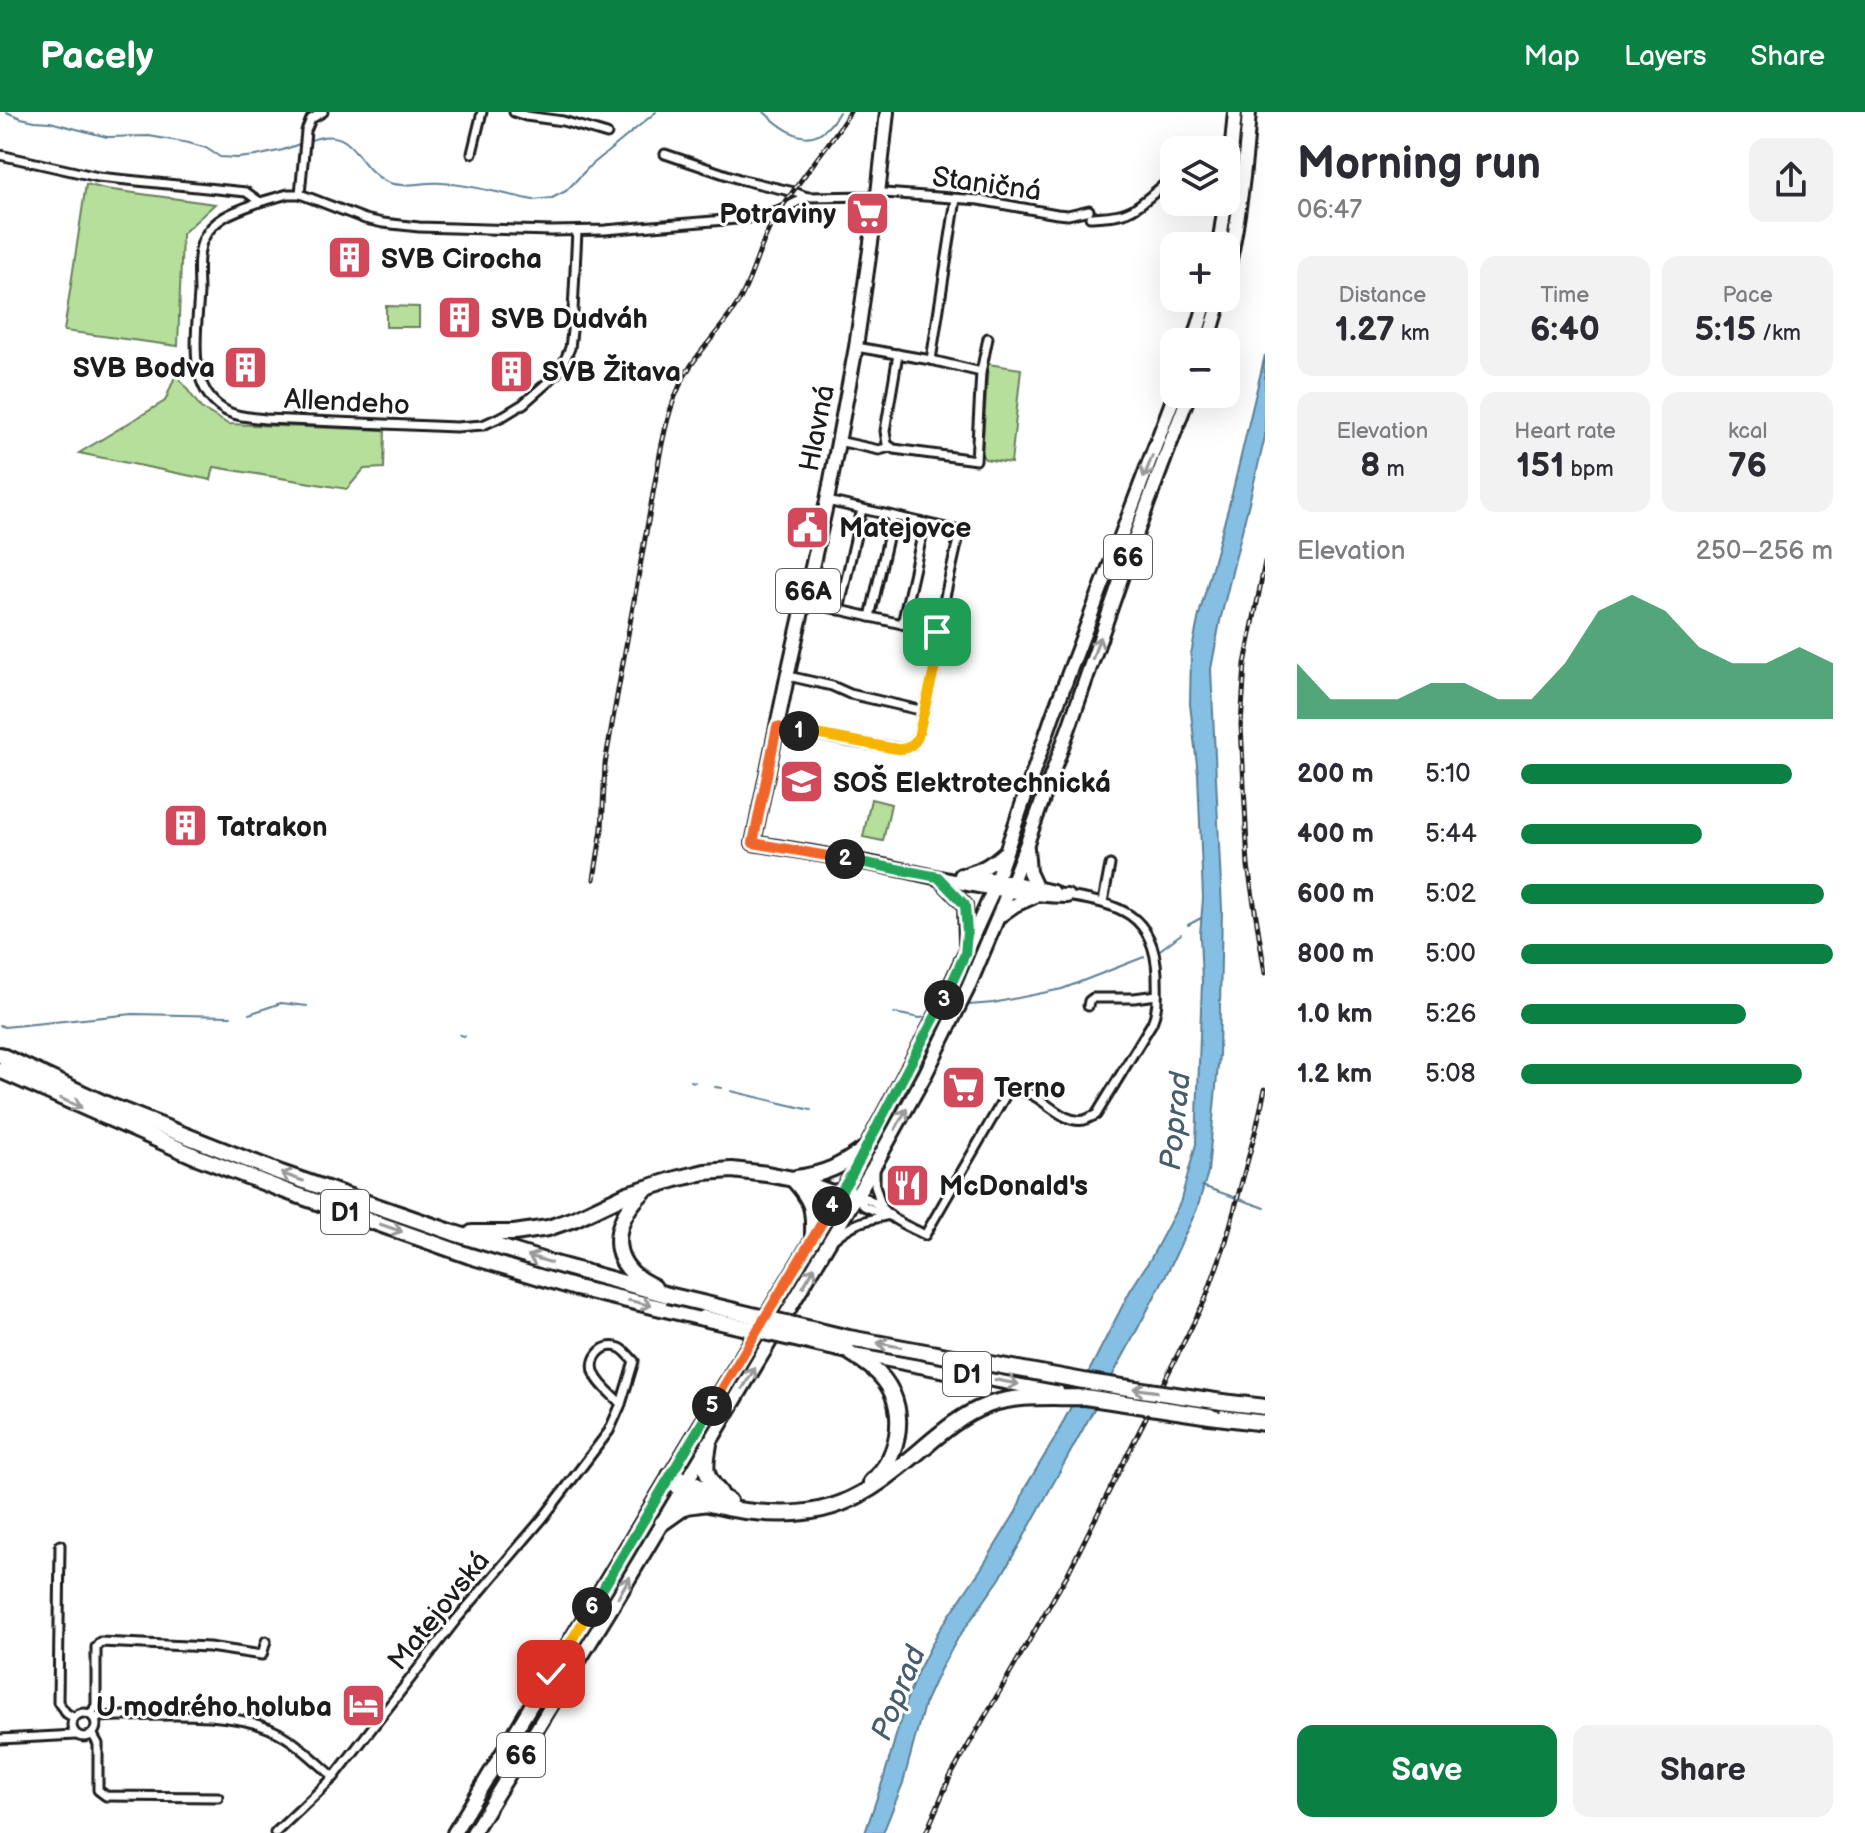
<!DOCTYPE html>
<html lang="en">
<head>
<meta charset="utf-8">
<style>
  :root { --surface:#fff; --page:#f2f2f3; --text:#2b2b33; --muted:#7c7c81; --accent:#0b8043 }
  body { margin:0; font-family:"Balsamiq Sans",sans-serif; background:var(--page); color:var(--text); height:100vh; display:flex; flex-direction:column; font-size:30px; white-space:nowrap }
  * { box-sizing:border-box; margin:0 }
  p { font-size:26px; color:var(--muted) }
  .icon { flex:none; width:44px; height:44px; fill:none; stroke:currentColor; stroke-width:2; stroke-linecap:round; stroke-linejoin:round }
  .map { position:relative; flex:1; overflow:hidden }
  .drawer { display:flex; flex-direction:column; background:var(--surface); width:600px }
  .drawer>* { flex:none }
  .fabs { position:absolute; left:1160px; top:24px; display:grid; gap:16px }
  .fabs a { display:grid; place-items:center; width:80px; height:80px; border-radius:16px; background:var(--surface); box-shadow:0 8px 32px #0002; font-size:40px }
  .pin { position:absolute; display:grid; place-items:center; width:68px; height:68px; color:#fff; margin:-34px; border-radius:16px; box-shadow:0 4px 12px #0006 }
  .km { position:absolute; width:40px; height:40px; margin:-20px; border-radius:50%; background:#222; color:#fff; font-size:22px; line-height:40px; text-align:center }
  .round { display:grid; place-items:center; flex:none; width:84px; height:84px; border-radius:16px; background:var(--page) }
  .headline { display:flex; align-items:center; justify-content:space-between; height:136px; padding:0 32px }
  h1 { font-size:44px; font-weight:700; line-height:60px }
  .stats { display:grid; grid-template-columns:repeat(3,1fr); gap:12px; height:136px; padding:8px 32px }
  .stats div { display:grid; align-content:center; border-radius:16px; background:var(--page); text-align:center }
  .stats b { font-size:34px; font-weight:700 }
  .stats small { font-size:22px; font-weight:400 }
  .stats p { font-size:22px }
  .chart { height:224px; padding:16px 32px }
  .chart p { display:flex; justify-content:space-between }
  .chart svg { width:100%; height:144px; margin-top:8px; fill:var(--accent); opacity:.7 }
  .primary-button { display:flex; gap:16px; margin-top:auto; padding:16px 32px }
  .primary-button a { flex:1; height:92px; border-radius:16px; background:var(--accent); color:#fff; font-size:32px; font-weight:700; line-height:92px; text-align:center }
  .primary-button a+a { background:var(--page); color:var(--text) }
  ul { padding:0 32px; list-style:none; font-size:26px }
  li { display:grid; grid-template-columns:128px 96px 1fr; align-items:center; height:60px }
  li i { height:20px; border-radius:10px; background:var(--accent) }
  header { display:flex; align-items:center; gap:48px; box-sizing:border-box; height:112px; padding:0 40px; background:var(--accent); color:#fff }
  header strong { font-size:38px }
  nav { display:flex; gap:44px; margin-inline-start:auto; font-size:28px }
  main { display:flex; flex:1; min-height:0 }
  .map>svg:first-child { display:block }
</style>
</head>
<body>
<header>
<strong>Pacely</strong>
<nav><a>Map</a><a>Layers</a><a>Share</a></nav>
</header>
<main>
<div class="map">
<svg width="1265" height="1721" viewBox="0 0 1265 1721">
  <rect width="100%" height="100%" fill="#fff"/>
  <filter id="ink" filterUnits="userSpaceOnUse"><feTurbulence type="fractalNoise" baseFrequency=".0125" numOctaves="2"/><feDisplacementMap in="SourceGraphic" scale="16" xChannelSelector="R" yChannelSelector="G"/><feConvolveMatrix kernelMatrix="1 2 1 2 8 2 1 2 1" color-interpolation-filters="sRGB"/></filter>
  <g filter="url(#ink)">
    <g fill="#b6df9c" stroke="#697e5c" stroke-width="2">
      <path d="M86 72 105 77 215 92 182 122 178 234 64 219Z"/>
      <path d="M386 194 419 195V215H386Z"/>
      <path d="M988 252 1021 257 1011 351 985 347 982 343Z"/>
      <path d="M176 262 201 296 228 312 385 318 384 356 364 357 347 377 214 355 211 368 79 341 165 289Z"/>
      <path d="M871 687 891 692 883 729 863 725Z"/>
    </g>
    <path fill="#85c0e4" stroke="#5b7e94" stroke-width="2" d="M1265 243V325L1220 509 1211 557 1222 797 1219 943 1208 1060 1197 1097 1170 1155 1127 1237 1021 1430 999 1468 958 1526 940 1558 924 1593 903 1671 883 1721H865L884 1665 906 1589 917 1561 938 1520 981 1457 1017 1398 1025 1376 1054 1328 1130 1179 1151 1146 1180 1091 1196 1032 1202 870 1200 823 1203 786 1198 662 1190 592 1191 542 1199 503 1232 382Z"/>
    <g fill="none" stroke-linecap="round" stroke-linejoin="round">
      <g stroke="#5b7e94" stroke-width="2">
        <path d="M6 0 21 6 35 9 50 10 107 25 149 24 189 31 206 36 220 45 237 46 256 44 283 38 302 31"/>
        <path d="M764 0C791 25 816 40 839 0"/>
        <path d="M308 29C356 10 353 54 387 70 404 77 424 69 442 71 472 73 503 82 533 88L552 86 566 79 588 56 656 0"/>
        <path d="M1188 813 1201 806"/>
        <path d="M1160 838 1181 822"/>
        <path d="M969 893 993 891 1062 877 1144 845"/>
        <path d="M894 901 920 906 926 905"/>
        <path d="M249 902 281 891 307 894"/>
        <path d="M0 913 4 915 133 902 231 904"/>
        <path d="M460 923 465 924"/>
        <path d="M691 969 695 970"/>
        <path d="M715 975 722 976"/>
        <path d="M731 979 811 998"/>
        <path d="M1202 1074 1265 1096"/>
      </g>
      <defs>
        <g id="street">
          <path d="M514 0 526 4 563 9 607 22"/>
          <path d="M472 41 482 0"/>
          <path d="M665 42 739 67 794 80 807 85 872 84 884 81 979 88 1057 102 1068 103 1089 98"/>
          <path d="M0 43 98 65 246 80 260 90 288 82H300L365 107 383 111 419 115 551 119 605 118 749 106 781 98 807 85"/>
          <path d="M300 82 306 19 311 7 323 0"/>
          <path d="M260 90C239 98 215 104 204 126 196 141 199 165 199 181 197 218 186 274 223 297 235 305 251 305 265 307L456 315 483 313 505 303 523 292 548 270 556 262 564 250 570 236 572 219 577 119"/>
          <path d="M1090 105C1105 104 1124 104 1136 95 1150 86 1160 74 1174 66"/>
          <path d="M856 235 931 248"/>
          <path d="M898 242 885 319 887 332 894 337 976 348 981 260 931 248 956 87"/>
          <path d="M981 260 988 226"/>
          <path d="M838 329 879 338 890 335"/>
          <path d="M805 490 937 520"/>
          <path d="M839 498 862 397"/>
          <path d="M870 505 893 404"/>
          <path d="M902 512 925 411"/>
          <path d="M788 564 832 574 850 582 924 599"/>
          <path d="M777 615 847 629 902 637 912 633 918 625 940 533 937 520 960 419 827 389"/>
          <path d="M1103 790 1110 753"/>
          <path d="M1088 894 1089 889 1093 886H1134L1157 883"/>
          <path d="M875 1058V1073L881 1093"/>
          <path d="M857 1084 864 1094 883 1102"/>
          <path d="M858 1084C873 1087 880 1094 890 1104 900 1112 914 1117 925 1123L1007 981C1036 969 1056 1013 1084 1008 1088 1007 1092 1004 1096 1003L1152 911C1159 895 1157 879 1157 862 1154 802 1119 792 1067 784"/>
          <path d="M835 1126C854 1110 866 1108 890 1103"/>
          <path d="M60 1433 58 1590 66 1601 74 1606"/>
          <circle cx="84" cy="1613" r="12"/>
          <path d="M91 1603 96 1593V1535L100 1530 209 1535 262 1543 266 1529"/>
          <path d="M93 1605C148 1604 241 1594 287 1626 304 1637 319 1652 334 1665"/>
          <path d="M93 1623 98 1632V1678L106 1684 218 1685"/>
          <path d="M0 1627 76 1623"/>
          <path d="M275 1721 334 1665 456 1508 543 1406 609 1319 621 1292 634 1249C630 1245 625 1238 620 1236 603 1229 588 1247 595 1262 599 1273 613 1283 621 1292"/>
        </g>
        <g id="primary">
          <path d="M887 0 878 82 856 235 827 389 788 561 753 731C801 739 850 747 898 757 954 769 1009 783 1067 784"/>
          <path d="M1219 134 1229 65 1235 0"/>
          <path d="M1226 165C1239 111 1245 56 1249 0"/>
          <path d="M1194 230 1207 186"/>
          <path d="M1208 230 1221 186"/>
          <path d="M1027 736 1029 760 1036 775"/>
          <path d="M969 761C983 758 993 751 1004 741"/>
          <path d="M961 763 1011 770 1053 780"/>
          <path d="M940 767 965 793 966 830"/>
          <path d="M998 805 1015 793 1033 785"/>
          <path d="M454 1721 852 1062 942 892 990 786 1053 603 1175 282"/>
          <path d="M473 1721 618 1485 876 1051 925 963 968 876 998 805 1027 731 1071 610 1140 412 1189 282"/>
        </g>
        <g id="highway">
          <path d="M0 943 108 993 281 1061 454 1121 551 1151 668 1183"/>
          <path d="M0 958 195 1044 283 1078 470 1144 576 1176 703 1206"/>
          <path d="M796 1066C826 1062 841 1054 865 1037"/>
          <path d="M793 1067C812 1088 814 1096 813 1124"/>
          <path d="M644 1079C618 1103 605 1139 637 1165 642 1169 648 1172 654 1175"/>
          <path d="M472 1121H514L548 1116 574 1107 627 1082 676 1067 705 1060 732 1058 767 1062 793 1067 832 1081 842 1079 857 1084"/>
          <path d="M848 1239C858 1246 870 1253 879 1262 909 1293 902 1342 871 1370"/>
          <path d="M852 1240 1056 1279"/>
          <path d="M1222 1290 1265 1295"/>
          <path d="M1210 1304 1265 1311"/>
          <path d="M709 1332C705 1356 703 1362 720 1381"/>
          <path d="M670 1364C673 1369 677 1374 681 1378 695 1391 727 1397 745 1399 827 1409 861 1389 922 1337 942 1320 963 1302 988 1293 1018 1282 1054 1286 1085 1285"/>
          <path d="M670 1364 688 1369 729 1389"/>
          <path d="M662 1411 686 1394 708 1391"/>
        </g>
      </defs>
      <use href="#street" stroke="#1c1c1c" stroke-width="13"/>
      <use href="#primary" stroke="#1c1c1c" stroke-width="18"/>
      <use href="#highway" stroke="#1c1c1c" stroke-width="20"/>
      <use href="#street" stroke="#fff" stroke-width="7"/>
      <use href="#primary" stroke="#fff" stroke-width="12"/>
      <use href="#highway" stroke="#fff" stroke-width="14"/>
      <defs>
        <g id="rail">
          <path d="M1265 450 1245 552 1241 613 1248 754 1265 861"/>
          <path d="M594 767 602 717 605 652 660 342C666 311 673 281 690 255 705 232 724 214 738 191 753 165 758 137 772 111 795 72 826 38 850 0"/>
          <path d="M926 1721 950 1665 1067 1463 1205 1188 1226 1129 1256 1017 1265 977"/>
        </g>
      </defs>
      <use href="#rail" stroke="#1c1c1c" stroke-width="5"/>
      <use href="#rail" stroke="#fff" stroke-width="2" stroke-dasharray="6" stroke-linecap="butt"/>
      <defs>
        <g id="highway-bridge">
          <path d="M668 1183 849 1226 1089 1270 1222 1290"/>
          <path d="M703 1206 848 1239"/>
          <path d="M1085 1285 1210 1304"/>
        </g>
      </defs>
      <use href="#highway-bridge" stroke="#1c1c1c" stroke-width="20" stroke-linecap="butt"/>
      <use href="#highway-bridge" stroke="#fff" stroke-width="14"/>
    </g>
    <defs><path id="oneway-shaft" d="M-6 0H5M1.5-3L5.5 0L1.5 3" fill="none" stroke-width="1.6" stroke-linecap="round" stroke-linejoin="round" transform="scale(2)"/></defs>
    <g stroke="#999">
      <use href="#oneway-shaft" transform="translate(1148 355) rotate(111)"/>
      <use href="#oneway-shaft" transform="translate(1096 536) rotate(-72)"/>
      <use href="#oneway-shaft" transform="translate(71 991) rotate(24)"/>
      <use href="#oneway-shaft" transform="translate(901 1007) rotate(-61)"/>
      <use href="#oneway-shaft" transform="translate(292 1065) rotate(-161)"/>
      <use href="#oneway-shaft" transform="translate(391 1116) rotate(19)"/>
      <use href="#oneway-shaft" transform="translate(539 1147) rotate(-163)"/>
      <use href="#oneway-shaft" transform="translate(809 1165) rotate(-60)"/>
      <use href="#oneway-shaft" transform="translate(640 1191) rotate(13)"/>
      <use href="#oneway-shaft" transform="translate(889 1233) rotate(-169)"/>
      <use href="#oneway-shaft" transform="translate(749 1266) rotate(-59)"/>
      <use href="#oneway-shaft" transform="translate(1007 1270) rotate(11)"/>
      <use href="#oneway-shaft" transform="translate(1145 1278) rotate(-172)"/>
      <use href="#oneway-shaft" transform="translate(624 1475) rotate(-60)"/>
    </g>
  </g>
  <g fill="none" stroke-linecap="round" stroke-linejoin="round" filter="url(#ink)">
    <defs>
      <path id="split-1" d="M799 619 897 637C906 638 914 633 918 625L940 533 937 520"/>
      <path id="split-2" d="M799 619 777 615 753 731 845 747"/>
      <path id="split-3" d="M845 747 938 765 965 793 967 820 965 842 944 888"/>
      <path id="split-4" d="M832 1094 852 1062 944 888"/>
      <path id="split-5" d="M712 1294 832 1094"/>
      <path id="split-6" d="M592 1495 712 1294"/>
      <path id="split-7" d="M551 1562 592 1495"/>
    </defs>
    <use href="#split-1" stroke="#fff" stroke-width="16"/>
    <use href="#split-2" stroke="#fff" stroke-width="16"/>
    <use href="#split-3" stroke="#fff" stroke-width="16"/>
    <use href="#split-4" stroke="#fff" stroke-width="16"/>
    <use href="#split-5" stroke="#fff" stroke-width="16"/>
    <use href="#split-6" stroke="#fff" stroke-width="16"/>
    <use href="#split-7" stroke="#fff" stroke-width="16"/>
    <use href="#split-1" stroke="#f5b400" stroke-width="10"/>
    <use href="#split-2" stroke="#f0652b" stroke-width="10"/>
    <use href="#split-3" stroke="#22a559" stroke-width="10"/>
    <use href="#split-4" stroke="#22a559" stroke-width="10"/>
    <use href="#split-5" stroke="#f0652b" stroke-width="10"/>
    <use href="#split-6" stroke="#22a559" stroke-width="10"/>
    <use href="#split-7" stroke="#f5b400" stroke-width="10"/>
  </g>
  <defs>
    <symbol id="supermarket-square" viewBox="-11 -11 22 22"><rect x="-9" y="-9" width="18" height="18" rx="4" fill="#d1495b" stroke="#fff"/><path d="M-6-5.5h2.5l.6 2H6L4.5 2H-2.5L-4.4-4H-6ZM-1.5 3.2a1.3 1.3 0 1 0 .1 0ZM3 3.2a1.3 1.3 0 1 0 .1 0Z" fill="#fff"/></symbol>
    <symbol id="building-square" viewBox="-11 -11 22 22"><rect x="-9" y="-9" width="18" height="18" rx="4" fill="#d1495b" stroke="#fff"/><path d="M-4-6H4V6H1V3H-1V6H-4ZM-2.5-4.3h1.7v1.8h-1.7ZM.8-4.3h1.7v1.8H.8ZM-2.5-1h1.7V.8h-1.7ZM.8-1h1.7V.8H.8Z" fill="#fff"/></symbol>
    <symbol id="civic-square" viewBox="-11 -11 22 22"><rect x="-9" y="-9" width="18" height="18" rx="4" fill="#d1495b" stroke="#fff"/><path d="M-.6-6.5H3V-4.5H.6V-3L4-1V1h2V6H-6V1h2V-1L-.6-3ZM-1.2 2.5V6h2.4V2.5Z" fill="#fff"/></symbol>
    <symbol id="school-square" viewBox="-11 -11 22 22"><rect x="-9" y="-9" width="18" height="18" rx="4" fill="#d1495b" stroke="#fff"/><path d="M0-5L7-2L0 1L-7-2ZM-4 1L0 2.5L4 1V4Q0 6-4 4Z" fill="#fff"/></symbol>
    <symbol id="restaurant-square" viewBox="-11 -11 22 22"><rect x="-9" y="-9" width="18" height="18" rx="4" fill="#d1495b" stroke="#fff"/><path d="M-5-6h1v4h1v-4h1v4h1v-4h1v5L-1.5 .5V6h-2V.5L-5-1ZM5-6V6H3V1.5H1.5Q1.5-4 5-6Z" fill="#fff"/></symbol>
    <symbol id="hotel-square" viewBox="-11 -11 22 22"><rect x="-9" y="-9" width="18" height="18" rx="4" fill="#d1495b" stroke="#fff"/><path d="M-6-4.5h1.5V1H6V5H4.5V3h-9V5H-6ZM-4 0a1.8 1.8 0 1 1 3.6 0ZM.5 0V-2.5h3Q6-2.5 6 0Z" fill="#fff"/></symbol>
  </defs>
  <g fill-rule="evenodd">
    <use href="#supermarket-square" x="842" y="76" width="51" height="51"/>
    <use href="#building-square" x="324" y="120" width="51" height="51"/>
    <use href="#building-square" x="434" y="180" width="51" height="51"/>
    <use href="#building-square" x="220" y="230" width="51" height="51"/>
    <use href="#building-square" x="486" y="234" width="51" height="51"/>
    <use href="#civic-square" x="782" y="390" width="51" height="51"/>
    <use href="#school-square" x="776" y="644" width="51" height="51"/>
    <use href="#building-square" x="160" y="688" width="51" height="51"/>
    <use href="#supermarket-square" x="938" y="950" width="51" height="51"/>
    <use href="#restaurant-square" x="882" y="1048" width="51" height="51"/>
    <use href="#hotel-square" x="338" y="1568" width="51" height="51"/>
  </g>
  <g text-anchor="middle" stroke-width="6" stroke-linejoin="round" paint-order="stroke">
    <g fill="#fff" stroke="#606060" stroke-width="2">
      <rect x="1104" y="423" width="48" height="44" rx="6"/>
      <rect x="776" y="457" width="64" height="44" rx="6"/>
      <rect x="321" y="1078" width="48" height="44" rx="6"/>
      <rect x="943" y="1240" width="48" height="44" rx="6"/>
      <rect x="497" y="1621" width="48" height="44" rx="6"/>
    </g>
    <g font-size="26" font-weight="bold" fill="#1c1c1c">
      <text x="1128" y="454">66</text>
      <text x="808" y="488">66A</text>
      <text x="345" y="1109">D1</text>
      <text x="967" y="1271">D1</text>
      <text x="521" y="1652">66</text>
    </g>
    <g font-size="28" fill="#1c1c1c" stroke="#fff">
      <text transform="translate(987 71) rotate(8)" y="10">Staničná</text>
      <text transform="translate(347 289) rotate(3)" y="10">Allendeho</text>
      <text transform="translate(816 316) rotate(-79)" y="10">Hlavná</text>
      <text transform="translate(438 1498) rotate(-51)" y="10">Matejovská</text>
    </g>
    <g font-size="28" font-weight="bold" fill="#1c1c1c" stroke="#fff" text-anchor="start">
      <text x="836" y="111" text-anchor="end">Potraviny</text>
      <text x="381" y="156">SVB Cirocha</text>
      <text x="491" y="216">SVB Dudváh</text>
      <text x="215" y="265" text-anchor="end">SVB Bodva</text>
      <text x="542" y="269">SVB Žitava</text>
      <text x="839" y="425">Matejovce</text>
      <text x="833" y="680">SOŠ Elektrotechnická</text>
      <text x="217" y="724">Tatrakon</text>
      <text x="994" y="985">Terno</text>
      <text x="939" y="1083">McDonald's</text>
      <text x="332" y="1604" text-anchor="end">U modrého holuba</text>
    </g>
    <g font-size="30" font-style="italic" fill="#465e6c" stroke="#fff">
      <text transform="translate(1175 1009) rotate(-84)" y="10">Poprad</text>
      <text transform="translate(898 1581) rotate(-68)" y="10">Poprad</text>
    </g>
  </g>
</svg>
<div class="fabs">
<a><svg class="icon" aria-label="layers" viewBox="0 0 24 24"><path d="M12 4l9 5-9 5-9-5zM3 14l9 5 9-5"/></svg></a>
<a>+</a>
<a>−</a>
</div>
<div class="pin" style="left:937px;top:520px;background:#1e9e55"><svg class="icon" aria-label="arrive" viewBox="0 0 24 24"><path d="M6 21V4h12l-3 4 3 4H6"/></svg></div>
<div class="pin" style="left:551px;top:1562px;background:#d93025"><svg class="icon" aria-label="check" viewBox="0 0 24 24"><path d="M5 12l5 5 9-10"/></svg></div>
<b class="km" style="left:799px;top:619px">1</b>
<b class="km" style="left:845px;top:747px">2</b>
<b class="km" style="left:944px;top:888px">3</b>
<b class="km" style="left:832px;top:1094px">4</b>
<b class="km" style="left:712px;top:1294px">5</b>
<b class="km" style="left:592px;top:1495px">6</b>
</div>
<section class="drawer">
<div class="headline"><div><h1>Morning run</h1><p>06:47</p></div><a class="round"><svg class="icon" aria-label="share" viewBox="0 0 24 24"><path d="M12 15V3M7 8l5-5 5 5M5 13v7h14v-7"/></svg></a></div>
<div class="stats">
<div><p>Distance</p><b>1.27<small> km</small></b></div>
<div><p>Time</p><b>6:40</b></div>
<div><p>Pace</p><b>5:15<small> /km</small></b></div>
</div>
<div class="stats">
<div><p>Elevation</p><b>8<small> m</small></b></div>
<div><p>Heart rate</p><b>151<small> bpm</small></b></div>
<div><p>kcal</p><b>76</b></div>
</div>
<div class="chart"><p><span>Elevation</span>250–256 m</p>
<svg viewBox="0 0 160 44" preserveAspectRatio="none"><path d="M0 44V27L10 38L20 38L30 38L40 33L50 33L60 38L70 38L80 27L90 11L100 6L110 11L120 22L130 27L140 27L150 22L160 27V44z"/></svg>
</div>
<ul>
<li><b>200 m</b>5:10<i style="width:87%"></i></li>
<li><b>400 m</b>5:44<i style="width:58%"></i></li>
<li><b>600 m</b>5:02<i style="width:97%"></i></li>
<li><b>800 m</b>5:00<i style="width:100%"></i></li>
<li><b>1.0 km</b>5:26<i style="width:72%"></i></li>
<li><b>1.2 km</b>5:08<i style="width:90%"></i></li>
</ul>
<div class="primary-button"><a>Save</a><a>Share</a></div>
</section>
</main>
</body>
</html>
